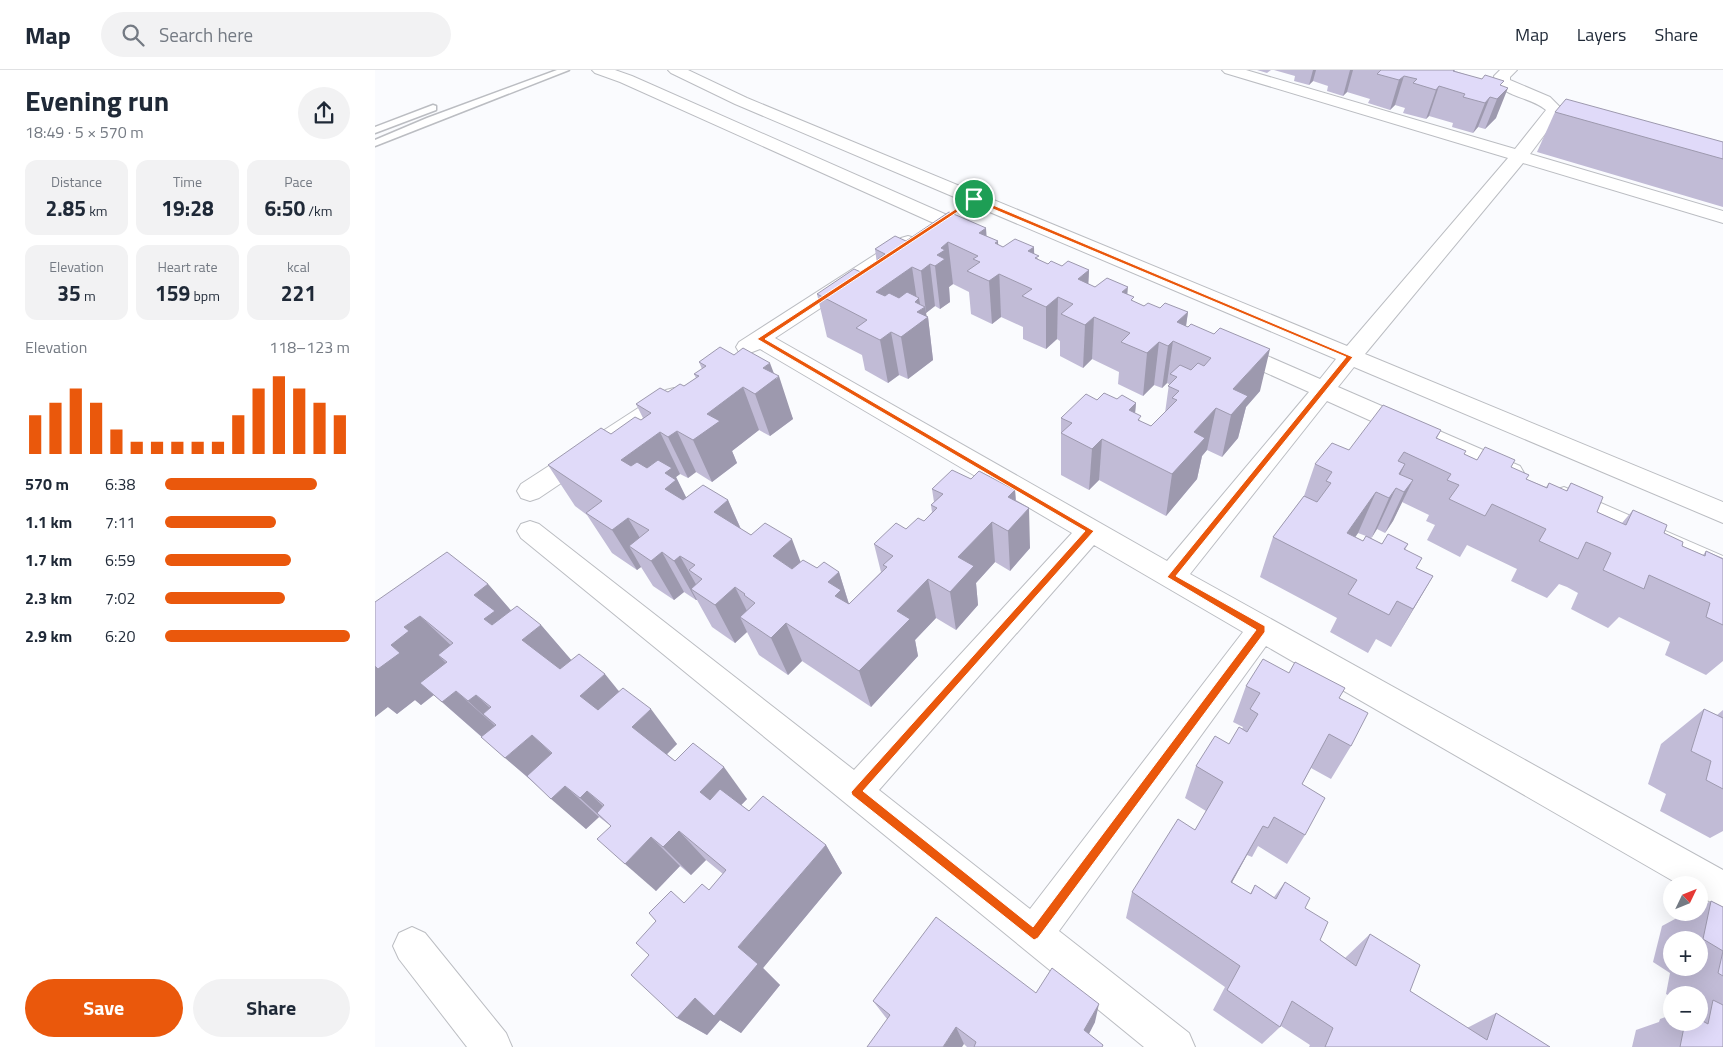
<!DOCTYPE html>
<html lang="en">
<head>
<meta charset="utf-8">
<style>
  :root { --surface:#fff; --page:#f2f2f3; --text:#1f2937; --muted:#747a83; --line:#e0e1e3; --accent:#ea580c }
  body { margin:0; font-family:"Titillium Web",sans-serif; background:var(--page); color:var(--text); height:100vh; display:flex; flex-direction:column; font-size:19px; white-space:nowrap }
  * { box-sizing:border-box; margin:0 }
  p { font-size:16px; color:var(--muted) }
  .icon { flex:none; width:28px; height:28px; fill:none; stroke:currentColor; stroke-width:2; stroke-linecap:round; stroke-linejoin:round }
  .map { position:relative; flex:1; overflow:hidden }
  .details { display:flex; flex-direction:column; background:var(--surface); width:375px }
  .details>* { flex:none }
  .needle { width:32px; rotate:47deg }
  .controls { position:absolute; left:1288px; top:806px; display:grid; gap:10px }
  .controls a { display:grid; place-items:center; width:45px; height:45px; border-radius:50%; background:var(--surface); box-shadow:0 5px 20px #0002; font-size:25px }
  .pin { position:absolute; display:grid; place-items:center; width:42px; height:42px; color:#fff; margin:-21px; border:2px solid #fff; border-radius:50%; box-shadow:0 1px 5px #0007 }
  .round { display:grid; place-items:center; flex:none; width:52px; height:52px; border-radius:26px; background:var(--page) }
  .headline { display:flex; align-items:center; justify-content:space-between; height:85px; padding:0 25px }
  h1 { font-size:28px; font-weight:700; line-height:38px }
  .figures { display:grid; grid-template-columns:repeat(3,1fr); gap:8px; height:85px; padding:5px 25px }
  .figures div { display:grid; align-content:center; border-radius:12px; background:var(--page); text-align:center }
  .figures b { font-size:21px; font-weight:700 }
  .figures small { font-size:14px; font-weight:400 }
  .figures p { font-size:14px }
  .chart { height:140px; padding:10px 25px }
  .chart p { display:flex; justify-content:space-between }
  .chart svg { width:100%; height:90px; margin-top:5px; stroke:var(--accent); stroke-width:6 }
  .button { display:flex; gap:10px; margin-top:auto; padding:10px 25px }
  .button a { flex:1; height:58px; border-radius:30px; background:var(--accent); color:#fff; font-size:20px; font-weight:700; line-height:58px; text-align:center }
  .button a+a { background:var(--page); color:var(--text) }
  ul { padding:0 25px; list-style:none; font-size:16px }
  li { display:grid; grid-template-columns:80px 60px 1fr; align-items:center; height:38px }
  li i { height:12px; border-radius:6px; background:var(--accent) }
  header { display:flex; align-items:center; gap:30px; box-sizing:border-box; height:70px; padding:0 25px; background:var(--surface); border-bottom:1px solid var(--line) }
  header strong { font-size:24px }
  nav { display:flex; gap:28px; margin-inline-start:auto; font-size:18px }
  .search { width:350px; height:45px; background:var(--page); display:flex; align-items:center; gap:12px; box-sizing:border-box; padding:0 18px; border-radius:28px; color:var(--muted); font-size:19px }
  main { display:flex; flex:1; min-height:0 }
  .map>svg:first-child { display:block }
</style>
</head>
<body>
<header>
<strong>Map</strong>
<div class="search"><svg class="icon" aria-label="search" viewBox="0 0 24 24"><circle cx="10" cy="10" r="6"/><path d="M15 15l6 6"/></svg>Search here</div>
<nav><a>Map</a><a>Layers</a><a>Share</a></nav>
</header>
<main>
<section class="details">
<div class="headline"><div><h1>Evening run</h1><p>18:49 · 5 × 570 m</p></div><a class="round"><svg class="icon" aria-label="share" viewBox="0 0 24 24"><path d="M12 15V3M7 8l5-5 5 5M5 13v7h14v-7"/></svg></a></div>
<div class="figures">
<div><p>Distance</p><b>2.85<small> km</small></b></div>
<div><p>Time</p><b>19:28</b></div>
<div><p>Pace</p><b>6:50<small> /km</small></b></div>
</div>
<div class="figures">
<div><p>Elevation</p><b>35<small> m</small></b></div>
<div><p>Heart rate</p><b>159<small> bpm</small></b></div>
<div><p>kcal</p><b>221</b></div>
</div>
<div class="chart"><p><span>Elevation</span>118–123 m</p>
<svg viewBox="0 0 160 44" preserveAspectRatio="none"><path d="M5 44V25M15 44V19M25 44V12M35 44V19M45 44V32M55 44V38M65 44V38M75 44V38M85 44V38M95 44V38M105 44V25M115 44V12M125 44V6M135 44V12M145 44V19M155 44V25"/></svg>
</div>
<ul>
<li><b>570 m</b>6:38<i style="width:82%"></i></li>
<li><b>1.1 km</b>7:11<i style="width:60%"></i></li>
<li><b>1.7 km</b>6:59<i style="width:68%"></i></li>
<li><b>2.3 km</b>7:02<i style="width:65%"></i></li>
<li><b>2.9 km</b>6:20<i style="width:100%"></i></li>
</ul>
<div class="button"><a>Save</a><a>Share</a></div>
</section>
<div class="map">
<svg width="1348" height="977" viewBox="0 0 1348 977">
  <rect width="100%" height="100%" fill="#fafbfe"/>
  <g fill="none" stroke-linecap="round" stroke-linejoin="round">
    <defs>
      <g id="service">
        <path d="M182 0H194L0 76V70L52 48Z"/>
        <path d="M58 35 61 36V40L0 63V57Z"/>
      </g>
      <g id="minor">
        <path d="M217 0H240L257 6 606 160 609 164 606 168 599 170 592 168 245 12 220 3Z"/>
        <path d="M293 0H313L372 28 972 276 1133 88 850 3 847 0H871L1140 79 1171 40C1157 28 1131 27 1120 12L1119 6 1125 0H1142L1135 7V10L1175 27 1188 40 1155 84 1348 141V153L1148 93 990 284 1348 432V453L979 297 963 317 1145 396 1149 403 1145 410 1136 412 1127 410 952 331 815 504 1348 800V838L1324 826V815H1305L891 576 684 861 814 963 820 977H769L146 468 142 461 146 454 155 451 164 454 479 700 697 463 385 279 372 284 364 282 361 277 364 272 526 168 533 166 540 168 543 172 540 176 400 268 792 491 934 322 849 284 846 279 849 274 857 272 865 274 945 309 961 289 360 34 296 3ZM719 475 868 562 655 839 504 720Z"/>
        <path d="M299 318 307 320 311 326 307 332 164 428 155 431 146 428 142 421 146 414 291 320Z"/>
        <path d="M1189 417 1348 486V509L1180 434 1176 427 1180 420Z"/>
        <path d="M37 857 50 863 131 963 137 977H92L24 889 18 876 24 863Z"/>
      </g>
    </defs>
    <use href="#service" stroke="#bbbdc2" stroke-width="3"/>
    <use href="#minor" stroke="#bbbdc2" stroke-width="2"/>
    <use href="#service" fill="#fff" fill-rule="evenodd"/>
    <use href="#minor" fill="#fff" fill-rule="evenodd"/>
  </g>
  <g fill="#c1bbd6" fill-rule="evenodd">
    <path d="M882 0H896L892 3Z"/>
    <path d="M899 0H1080V1L1127 16 1121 48 1110 59 1103 57 1098 63 1077 57 1078 53 1054 46 1051 49 1028 43 1030 38 1020 35 1015 40 993 33 995 29 972 22 968 26 952 21 953 16 938 11 934 15 919 11 920 6Z"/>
    <path d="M1180 42 1348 72V137L1162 82Z"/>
    <path d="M612 167 623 175 628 177H659V184L664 190 673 194 714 200 713 214 720 217 752 224 758 231 769 236 813 242 811 256 885 321 871 337 863 368 847 387 832 380 827 386 822 409 791 446 724 410 714 420 686 405V348L722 330 742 329 761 333 760 343 766 352 776 356 790 343 794 314 792 313 787 318 779 315 768 326 743 314 744 302 717 289 708 298 685 286V271L682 269 671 279 648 269V257L626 247 617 254 596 244 594 222 578 214 574 217 575 232 565 239 560 236 551 243V247H553L558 290 533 309 524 305 513 313 490 300 487 285 452 267 442 224 488 203 502 194 500 179 531 171Z"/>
    <path d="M359 285 399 303 418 349 395 366 384 360 357 381 362 393 337 412 321 402 313 408 305 404 301 407 311 428 353 430 366 459 376 465 425 492 442 498 464 502 474 534 506 502 499 474 549 451 557 442 556 435 559 432 557 419 596 409 640 420 641 431 655 478 635 501 620 492 601 513 603 535 581 560 561 548 540 570 543 586 496 637 427 591 413 605 384 585 372 562 360 573 337 557 322 530H321L309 522 299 530 278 516 266 497 262 500 237 483 212 445 200 436 173 395 236 364 266 350 268 348 261 334 309 316 321 308 319 304 327 299 324 292Z"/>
    <path d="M1066 360 1062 368 1089 384 1102 390 1136 397 1151 409 1171 417 1174 413 1191 421 1196 413 1222 442 1247 453 1258 440 1307 476 1328 485 1331 481 1348 488V591L1331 605 1290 585 1295 572 1244 547 1233 558 1196 539 1203 523 1192 517 1184 514 1172 528 1136 511 1142 499 1092 475 1085 487 1052 470 1060 455 1051 451 1054 445 1027 432 1018 451 1010 463 1002 459 996 468 1007 474H1033L1030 480 1041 498 1058 506 1016 577 1001 569 993 583 955 562 962 548 885 507 898 467 929 426 940 394 974 380ZM983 463 991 466 988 471 980 467Z"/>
    <path d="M113 514 136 541 166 555 196 590 244 621 302 674 292 684 300 691 372 729 366 735 374 741 451 775 467 803 388 898 405 915 366 963 345 950 332 965 302 948 274 885 309 833 334 820 348 804 331 790 316 805 305 796 281 821 236 756 224 747 211 759 59 625 46 635 40 630 22 644 13 637 0 532Z"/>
    <path d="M914 603 965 628 976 676 956 709 936 698 927 714 930 765 912 794 883 776 877 787 872 785 857 812 875 824 880 815 899 827 910 812 930 838 945 870 970 888 995 864 1035 921 1092 958 1121 943 1175 977H934L935 975 906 956 905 957 887 974 838 940 850 917 751 848 757 822 820 760 831 741 810 728 821 696 854 674 867 659 868 657 858 652 871 616Z"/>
    <path d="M1329 639 1342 645 1348 640V761L1335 768 1285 741 1291 724 1273 714 1286 674Z"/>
    <path d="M1336 831 1348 837V977H1257L1261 960 1284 952 1285 949 1296 945V952H1324V925H1296V927L1291 924 1295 903 1278 892 1287 856 1313 842H1324V837ZM1296 870H1324V898H1296Z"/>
    <path d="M661 923 720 952 714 964 728 975 727 977H592L589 974 512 949 498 931Z"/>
  </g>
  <g fill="#9d99ae">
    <path d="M938 0H941L938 11 934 15Z"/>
    <path d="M975 0H978L972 22 968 26Z"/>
    <path d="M1029 6 1020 35 1015 40 1024 10Z"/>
    <path d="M1064 16 1054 46 1051 49 1061 20Z"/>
    <path d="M1133 18 1121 48 1110 59 1122 29Z"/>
    <path d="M1115 27 1103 57 1098 63 1110 33Z"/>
    <path d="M611 158 614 200 604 163Z"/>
    <path d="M623 171 626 247 617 254 614 211 620 173Z"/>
    <path d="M573 172 578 214 574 217 575 232 565 239 560 196 562 185 566 178Z"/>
    <path d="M659 177 660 219 653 181Z"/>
    <path d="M555 194 560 236 551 243 546 201Z"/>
    <path d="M537 197 542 230 544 228 546 240 550 237 552 248 553 247 558 290 533 309 526 267 501 222Z"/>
    <path d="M714 200 712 243 703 209Z"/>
    <path d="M753 217 749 259 747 222Z"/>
    <path d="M683 227 682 269 671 279V237Z"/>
    <path d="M813 242 808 276 802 252Z"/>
    <path d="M719 247 717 289 708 298 710 255Z"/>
    <path d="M516 262 524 305 513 313 505 270Z"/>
    <path d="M798 271 792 313 787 318 793 276Z"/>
    <path d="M784 272 779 315 768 326 772 283Z"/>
    <path d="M895 279 885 321 871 337 863 368 847 387 856 345 858 319Z"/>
    <path d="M395 293 401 309 404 306 418 349 395 366 380 324 388 298Z"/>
    <path d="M368 317 384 360 357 381 362 393 337 412 318 370 332 344Z"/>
    <path d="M761 333 757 375 754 340Z"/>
    <path d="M841 338 832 380 827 386 822 409 791 446 797 404 819 362Z"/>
    <path d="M302 361 321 402 313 408 293 367Z"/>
    <path d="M285 362 305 404 301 407 317 439 269 431 246 390Z"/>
    <path d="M727 369 724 410 714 420 717 379Z"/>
    <path d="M1030 394 1015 427 1021 418 1002 459 996 469 1014 428 1024 404Z"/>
    <path d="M1038 410 1018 451 1010 463 1029 422Z"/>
    <path d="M640 420 642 451 654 438 655 478 635 501 633 461V427Z"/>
    <path d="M1001 422 983 463 959 498 972 463Z"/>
    <path d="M353 430 371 471 339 442Z"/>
    <path d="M253 448 277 488 254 476 266 497 262 500 237 460Z"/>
    <path d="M617 452 620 492 601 513 603 535 581 560 575 522 583 487Z"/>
    <path d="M417 469 432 509 398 486Z"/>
    <path d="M287 482 309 522 299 530 276 491Z"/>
    <path d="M305 486 327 525 316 519 322 530H321L299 491Z"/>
    <path d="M464 502 476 541 478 559 453 512Z"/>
    <path d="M1058 506 1035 545 1016 577 1038 539Z"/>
    <path d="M553 509 561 548 540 570 543 586 496 637 484 601 522 541Z"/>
    <path d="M113 514 147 553 144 587 109 549 99 525Z"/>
    <path d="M360 517 379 555 365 547 372 562 360 573 340 535Z"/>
    <path d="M45 546 84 583 63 585 71 593 66 619 46 635 40 630 22 644 13 637 0 647V596L29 557Z"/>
    <path d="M411 553 427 591 413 605 396 568Z"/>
    <path d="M166 555 198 592 180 607 147 570Z"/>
    <path d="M230 604 259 640 236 661 205 626Z"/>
    <path d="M81 621 120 656 107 667 67 632Z"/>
    <path d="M101 625 139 660 121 655 108 644 131 666 93 631Z"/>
    <path d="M276 639 302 674 285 691 257 657Z"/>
    <path d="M157 665 192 698 168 720 130 688Z"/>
    <path d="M349 697 372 729 350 752 325 722Z"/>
    <path d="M190 716 224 747 211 759 176 729Z"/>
    <path d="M212 721 245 752 222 743 238 758 205 728Z"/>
    <path d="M888 756 872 785 843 838 856 812Z"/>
    <path d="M304 761 331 790 316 805 288 777Z"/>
    <path d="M276 767 305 796 281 821 250 794Z"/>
    <path d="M451 775 467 803 388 898 405 915 366 963 345 950 332 965 302 948Z"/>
    <path d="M724 934 720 952 707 977 709 960Z"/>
    <path d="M581 957 589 974 587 977H568Z"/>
  </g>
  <g fill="#e0daf9" stroke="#9d99ae">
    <path d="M1006 0H1079L1078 1 1107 9 1110 5 1129 11 1125 15 1133 18 1122 29 1115 27 1110 33 1088 27 1090 24 1064 16 1061 20 1038 13 1042 9 1029 6 1024 10 1002 4Z"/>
    <path d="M1191 29 1348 72V89L1180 42Z"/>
    <path d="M574 142 611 158 604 163 623 171 620 173 628 177 640 169 659 177 653 181 664 186 660 188 673 194 676 191 687 196 693 191 714 200 703 209 720 217 732 208 753 217 747 222 759 227 756 230 769 236 773 233 785 238 790 233 813 242 802 252 813 257 816 254 839 264 845 258 895 279 858 319 873 326 856 345 841 338 819 362 830 368 797 404 727 369 717 379 686 363 697 353 686 348 711 324 722 330 729 323 742 329 747 325 761 333 754 340 766 346 763 350 776 356 802 330 797 328 804 321 793 316 802 307 795 304 805 295 816 300 823 293 829 296 836 288 798 271 793 276 784 272 772 283 746 272 755 263 719 247 710 255 686 244 698 234 683 227 671 237 647 226 657 219 624 204 614 211 592 201 605 192 598 189 603 186 573 172 566 178 570 180 562 185 570 189 560 196 555 194 546 201 537 197 501 222 510 226 514 223 524 228 532 222 544 228 540 232 550 237 542 242 553 247 526 267 516 262 505 270 481 258 492 250 442 224 479 199 488 203 505 191 502 190 510 184 500 179 520 166 531 171Z"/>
    <path d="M345 277 359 285 368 278 395 293 388 298 404 306 380 324 368 317 332 344 345 351 318 370 302 361 293 367 285 362 246 390 256 396 262 392 272 398 283 390 297 398 290 403 301 410 290 419 308 430 328 415 353 430 339 442 376 465 390 453 417 469 398 486 417 499 428 490 442 498 449 492 464 502 453 512 466 520 460 526 474 534 512 497 508 495 518 486 499 474 521 453 531 459 543 448 549 451 562 438 556 435 568 424 557 419 577 400 596 409 604 401 640 420 633 427 654 438 633 461 617 452 583 487 599 496 575 522 553 509 522 541 535 549 484 601 411 553 396 568 365 547 380 533 369 525 370 524 360 517 340 535 316 519 327 509 314 500 320 495 305 486 299 491 287 482 276 491 254 476 274 460 253 448 237 460 211 443 227 431 173 395 226 358 236 364 260 347 266 350 276 343 261 334 285 318 293 322 305 314 309 316 324 306 319 304 331 296 324 292Z"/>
    <path d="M1008 335 1066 360 1061 368 1091 381 1089 384 1102 390 1110 377 1140 390 1136 397 1154 405 1151 409 1172 418 1174 413 1192 421 1196 413 1228 427 1222 442 1251 455 1258 440 1292 455 1289 463 1308 472 1307 476 1330 486 1331 481 1348 489V555L1331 547 1335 533 1274 505 1269 519 1228 500 1236 483 1223 477 1211 472 1203 489 1164 471 1171 459 1117 434 1110 446 1074 429 1084 415 1072 410 1076 404 1029 382 1023 391 1030 394 1024 404 1038 410 1029 422 1021 418 1014 428 1001 422 972 463 988 471 991 466 1007 474 1013 464 1033 474 1029 479 1047 488 1041 498 1058 506 1038 539 1022 531 1014 545 973 524 982 510 898 467 929 426 942 432 956 413 951 411 957 402 940 394 957 373 974 380Z"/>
    <path d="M72 482 113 514 99 525 120 541 109 549 117 555 142 536 166 555 147 570 185 599 204 584 230 604 205 626 223 640 248 618 276 639 257 657 300 691 318 673 349 697 325 722 335 730 345 719 374 741 388 726 451 775 363 877 383 894 339 946 320 928 302 948 256 905 274 885 261 873 281 851 274 843 296 821 309 833 327 814 334 820 351 800 304 761 288 777 276 767 250 794 222 769 236 756 222 743 229 735 212 721 205 728 190 716 176 729 152 706 177 683 157 665 130 688 106 667 121 655 108 644 116 637 101 625 93 631 81 621 67 632 45 613 72 592 63 585 78 573 45 546 29 557 34 561 16 575 25 583 3 599 0 596V532Z"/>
    <path d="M888 589 914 603 920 592 970 618 964 628 993 643 976 676 954 664 927 714 950 728 930 765 899 747 893 758 888 756 856 812 876 824 880 815 901 829 910 812 935 828 930 838 953 852 945 870 981 896 995 864 1045 895 1035 921 1112 970 1121 943 1175 977H950L958 958 917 931 905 957 852 920 865 896 757 822 803 749 820 760 848 712 821 696 840 666 854 674 864 657 872 662 883 644 875 639 885 623 871 616Z"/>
    <path d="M1329 639 1348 648V719L1331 710 1336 691 1316 681Z"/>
    <path d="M1336 831 1348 837V906L1343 903 1348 881 1328 869Z"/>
    <path d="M561 847 661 923 677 898 724 934 709 960 728 975 727 977H599L601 972 581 957 568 977H492L515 945 498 931Z"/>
    <path d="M1338 930 1348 935V977H1305L1310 952H1324V949L1333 954Z"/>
  </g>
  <path fill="#ea580c" stroke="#fff" fill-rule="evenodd" d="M599 127 978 287 801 506 890 556V562L663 868 659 870 477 725 476 722 710 461 382 269ZM599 131 971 287 792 507 881 560 658 857 488 721 719 461 390 269Z"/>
</svg>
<div class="controls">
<a><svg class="needle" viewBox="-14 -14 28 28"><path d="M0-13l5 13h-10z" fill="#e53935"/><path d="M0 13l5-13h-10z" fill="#747a83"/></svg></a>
<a>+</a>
<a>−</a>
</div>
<div class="pin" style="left:599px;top:129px;background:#1e9e55"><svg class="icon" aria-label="arrive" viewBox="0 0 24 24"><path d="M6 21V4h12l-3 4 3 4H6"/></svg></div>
</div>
</main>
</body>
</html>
